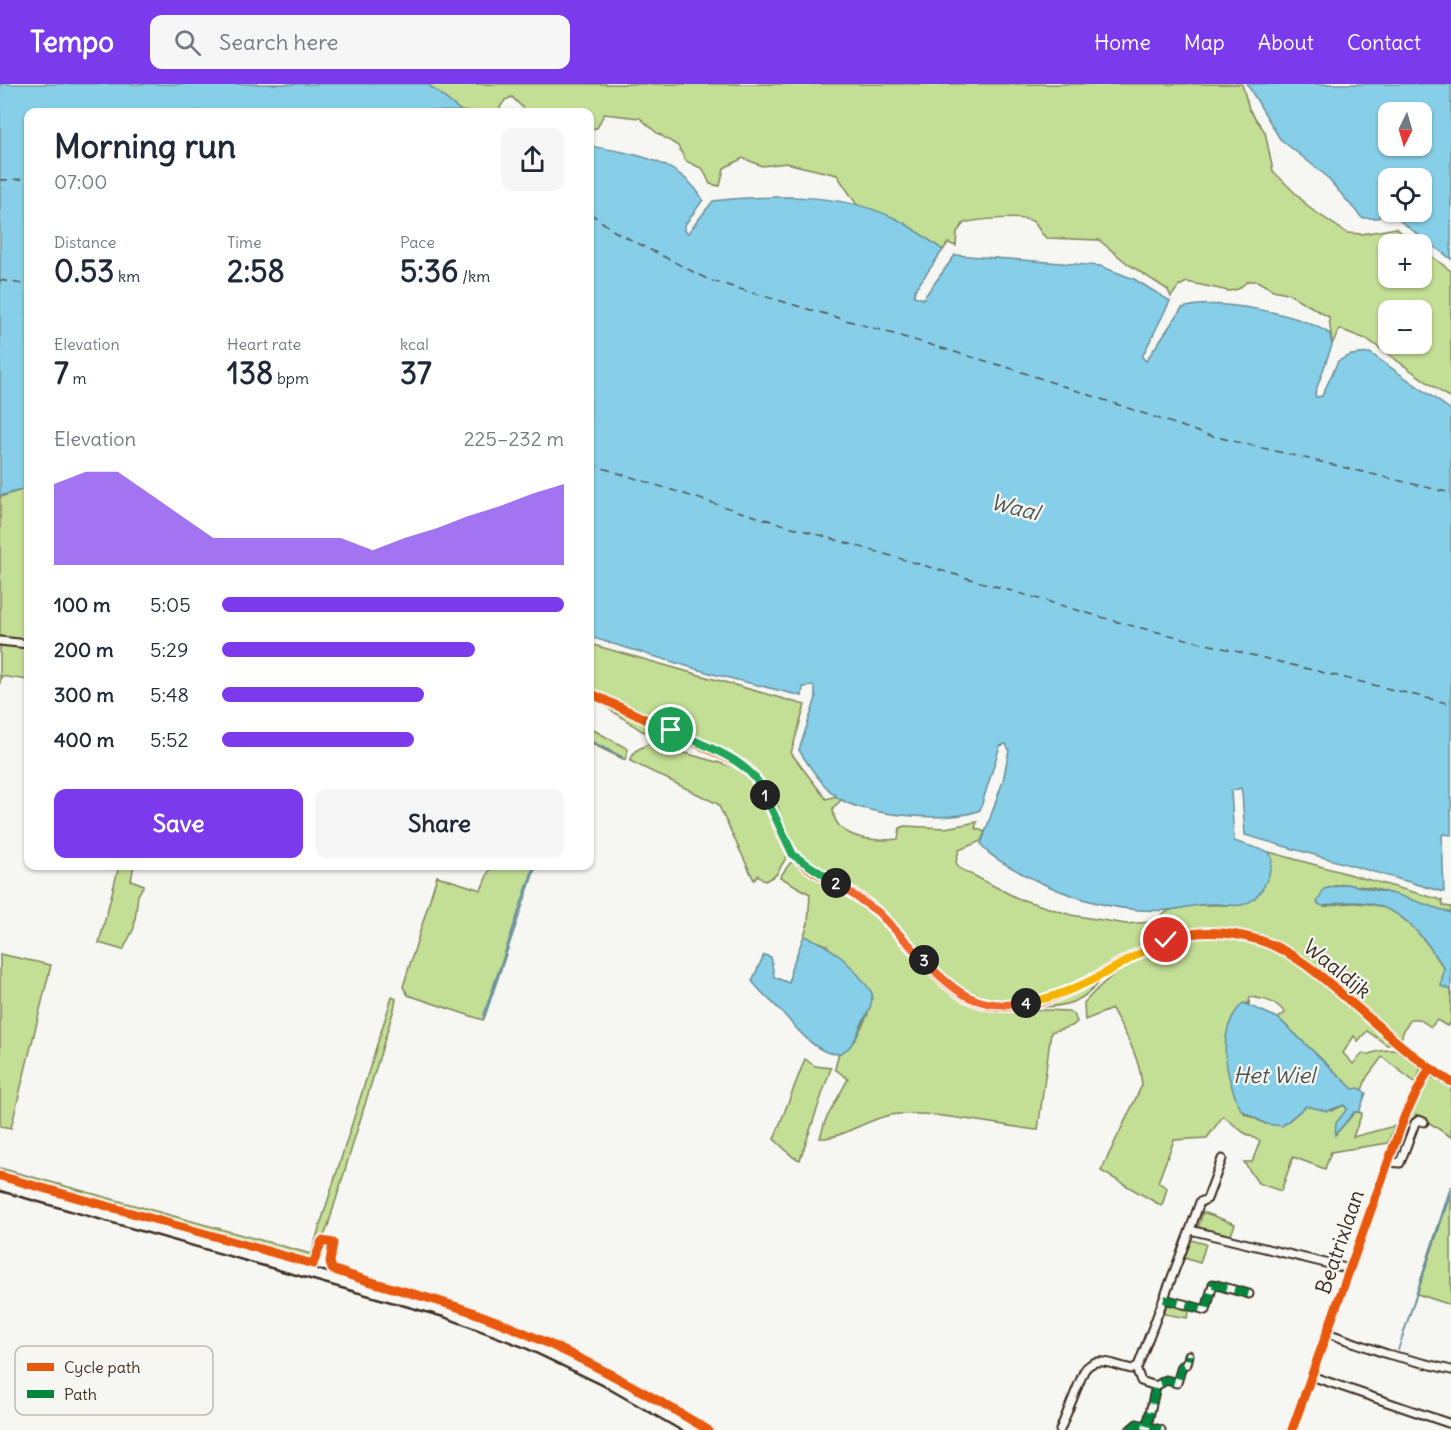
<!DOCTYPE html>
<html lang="en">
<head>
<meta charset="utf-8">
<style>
  :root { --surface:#fff; --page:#f6f6f7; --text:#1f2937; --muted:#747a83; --accent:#7c3aed }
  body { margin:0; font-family:Delius,sans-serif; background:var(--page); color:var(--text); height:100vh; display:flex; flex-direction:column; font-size:22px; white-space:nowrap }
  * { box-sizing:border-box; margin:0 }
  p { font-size:20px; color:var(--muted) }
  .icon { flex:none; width:33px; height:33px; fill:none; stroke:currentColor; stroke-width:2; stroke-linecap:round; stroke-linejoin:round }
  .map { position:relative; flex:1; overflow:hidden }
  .panel { position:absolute; left:24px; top:24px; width:570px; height:762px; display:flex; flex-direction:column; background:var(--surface); border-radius:12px; box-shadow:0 2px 4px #0004 }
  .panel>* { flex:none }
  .needle { width:39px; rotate:185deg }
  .controls { position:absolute; left:1378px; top:18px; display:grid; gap:12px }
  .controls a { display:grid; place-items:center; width:54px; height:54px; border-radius:12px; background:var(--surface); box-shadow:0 2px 4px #0004; font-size:30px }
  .pin { position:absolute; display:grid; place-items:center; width:51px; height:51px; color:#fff; margin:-26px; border:3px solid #fff; border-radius:50%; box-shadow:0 2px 6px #0007 }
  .km { position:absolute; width:30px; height:30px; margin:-15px; border-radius:50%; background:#222; color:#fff; font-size:16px; line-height:30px; text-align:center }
  .round { display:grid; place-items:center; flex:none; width:63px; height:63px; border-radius:12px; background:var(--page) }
  .overview { display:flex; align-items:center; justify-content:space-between; height:102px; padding:0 30px }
  h1 { font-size:33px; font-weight:800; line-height:45px }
  .metrics { display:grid; grid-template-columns:repeat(3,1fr); gap:9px; height:102px; padding:6px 30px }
  .metrics div { display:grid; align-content:center }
  .metrics b { font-size:30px; font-weight:800 }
  .metrics small { font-size:16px; font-weight:400 }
  .metrics p { font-size:16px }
  .chart { height:168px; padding:12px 30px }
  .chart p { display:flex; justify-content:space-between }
  .chart svg { width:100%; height:108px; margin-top:6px; fill:var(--accent); opacity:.7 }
  .cta { display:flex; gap:12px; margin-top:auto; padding:12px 30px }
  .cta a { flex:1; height:69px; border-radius:12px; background:var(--accent); color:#fff; font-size:24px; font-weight:800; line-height:69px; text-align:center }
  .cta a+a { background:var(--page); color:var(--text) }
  ul { padding:0 30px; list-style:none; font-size:20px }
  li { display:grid; grid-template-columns:96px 72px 1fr; align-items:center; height:45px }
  li i { height:15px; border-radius:8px; background:var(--accent) }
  header { display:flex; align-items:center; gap:36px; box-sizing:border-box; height:84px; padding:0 30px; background:var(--accent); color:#fff }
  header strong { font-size:28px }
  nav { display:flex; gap:33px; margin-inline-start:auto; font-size:21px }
  .search { width:420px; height:54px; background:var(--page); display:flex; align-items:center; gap:15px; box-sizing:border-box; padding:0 21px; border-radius:12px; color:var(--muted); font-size:22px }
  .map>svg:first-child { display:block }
</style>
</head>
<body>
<header>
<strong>Tempo</strong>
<div class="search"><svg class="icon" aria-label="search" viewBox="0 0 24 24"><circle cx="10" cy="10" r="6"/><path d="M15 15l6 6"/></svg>Search here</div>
<nav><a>Home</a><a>Map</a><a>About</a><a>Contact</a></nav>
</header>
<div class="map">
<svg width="1451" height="1346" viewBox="0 0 1451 1346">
  <rect width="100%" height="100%" fill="#f6f6f2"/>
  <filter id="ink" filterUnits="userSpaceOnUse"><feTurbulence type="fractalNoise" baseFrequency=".0167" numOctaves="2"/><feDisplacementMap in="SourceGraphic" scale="12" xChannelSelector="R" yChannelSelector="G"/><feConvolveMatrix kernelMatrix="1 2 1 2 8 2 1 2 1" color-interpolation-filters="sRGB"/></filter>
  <g filter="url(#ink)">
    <g fill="#c3de95" stroke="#7f845a" stroke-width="1.5" fill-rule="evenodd">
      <path d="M427 0H1242L1249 25 1265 48 1273 87 1311 125 1347 149 1362 150 1396 144 1416 160H1389V194H1422V165L1451 187V315L1368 256 1340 245 1332 260 1329 233 1287 209 1273 206 1257 197H1248L1238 205 1229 207 1187 198 1179 202 1171 213 1168 206 1128 180 1099 156 1047 154C1039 150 1038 140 1032 137 1023 131 975 136 964 139L957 148 956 162 948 159 943 166 904 139 857 121 837 91 786 79 762 82 743 74 724 84 720 102 710 100 703 85 686 77 678 62 657 49 640 34 604 30 597 44 590 45V28H527L512 13 505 16 497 28 461 27ZM1389 226H1422V260H1389Z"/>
      <path d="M28 404V556L0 553V413Z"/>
      <path d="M0 559 28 563V596L1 592 0 600Z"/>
      <path d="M590 560 805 621 791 669 826 715 836 712 841 716 833 724C833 755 874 758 898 755L900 744 904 742 945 744 977 738 975 744 985 748 981 757 959 766 956 778 959 784 1017 814 1071 831 1126 840 1150 838 1170 826 1193 821H1241C1252 808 1279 787 1269 768L1442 816 1443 822 1451 823V829L1373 804 1344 800 1330 803 1324 823C1388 808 1412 835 1444 884L1441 901 1451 906V938L1447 942 1437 936 1431 943 1419 935H1411L1404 946 1400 958 1338 904 1263 855 1187 848 1055 910 1030 917 1007 919 968 911 949 898 884 828 796 769 781 741 778 722 771 719 762 698 750 684 590 606Z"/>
      <path d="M590 612 703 666 642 647Z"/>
      <path d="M590 644 628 665 625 676 590 659Z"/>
      <path d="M650 659 744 686 759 702 789 769 776 791 765 797 758 791 754 796 718 720 630 677 635 667Z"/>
      <path d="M795 777 850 810 880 832 963 915 995 924 1068 927 1074 930 1077 938 1072 942 1051 948 1038 1046C994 1041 942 1028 899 1030 869 1032 844 1055 820 1054L825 1037 848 995 835 985 839 968 855 956 868 930 827 861 804 852 808 839 810 810 780 793 790 779Z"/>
      <path d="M119 782H134L131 796 144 801 138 811 134 844 123 866 99 859Z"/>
      <path d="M491 782H534L483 936 408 911 403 903 437 792 481 806Z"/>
      <path d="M1196 852C1287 849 1332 906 1395 960L1387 961 1367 947 1358 957 1354 952 1343 969 1353 980 1363 969 1366 971C1392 962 1403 964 1421 984L1416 999 1382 973 1367 993 1362 1006 1353 1005 1278 934 1285 929C1277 917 1263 915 1250 913L1249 920 1247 919 1244 1029 1266 1040H1285L1306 1022 1332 1027 1344 1021 1347 1025 1335 1051 1355 1028 1362 1029 1353 1053 1394 1042 1388 1059 1331 1068 1325 1085 1293 1073 1281 1107 1258 1099 1244 1078H1252L1260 1057 1243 1048 1223 1032 1207 1054 1174 1056 1158 1098 1167 1104 1162 1122 1101 1087 1142 1001C1140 974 1125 948 1112 925L1085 936 1084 919C1109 890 1139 870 1174 856L1177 863 1182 861V855Z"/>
      <path d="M0 870 51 881 11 1044 0 1042Z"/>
      <path d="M1102 894C1085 919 1061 925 1031 922Z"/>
      <path d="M392 913 396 915 394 925 327 1145 312 1178 0 1091V1084L311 1170Z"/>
      <path d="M805 975 815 982 831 984 800 1076 793 1073 774 1055Z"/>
      <path d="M1431 994H1438L1451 1003V1053L1416 1030 1396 1073 1393 1072C1400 1055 1415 1001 1431 994Z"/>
      <path d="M1451 1108V1221L1417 1210Z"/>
      <path d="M1203 1128 1235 1140 1231 1151 1198 1144Z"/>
      <path d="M1191 1156 1206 1160 1200 1179 1184 1174Z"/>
      <path d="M1167 1219 1190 1225 1187 1234 1164 1230Z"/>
    </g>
    <g fill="#87cfe8" stroke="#698d97" stroke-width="1.5" fill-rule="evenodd">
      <path d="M0 0H427L461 27 28 28V404L0 412Z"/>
      <path d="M1247 0H1451V175L1400 137 1393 128H1422V94H1389V122L1379 124 1382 130 1378 134H1362L1324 90 1280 55ZM1422 28V62H1389V28Z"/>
      <path d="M590 62C632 69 681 76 703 116L684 142V147L688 149 713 117 722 116C777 111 840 109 892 133 910 141 926 154 943 166L915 206 914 212 923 215 955 171 1100 182 1134 195 1170 217 1142 273 1146 277 1182 224C1219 214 1298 229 1330 250L1332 261 1315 309 1316 313 1322 312 1338 277 1351 271 1370 269 1451 326V751L1443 750 1442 753 1444 808 1245 751 1242 709 1241 704 1231 707 1234 757 1269 768 1272 774C1271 791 1262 816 1242 821 1233 823 1219 819 1210 820 1196 820 1183 825 1169 826 1117 830 1067 813 1021 789 1009 782 988 772 981 760L1003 697 1009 666 1006 660 1000 662 980 726C953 739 866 732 840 715 824 705 809 682 799 666L816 614 814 602 803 603 802 612 713 590 590 553Z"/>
      <path d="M534 782H536L484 935V930Z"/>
      <path d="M1347 800 1398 811 1451 829V906L1441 902 1444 884C1418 844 1393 812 1339 819 1330 820 1324 825 1317 819L1324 805Z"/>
      <path d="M804 852C834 862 854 883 872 909 873 925 864 932 859 946 839 1000 800 948 781 927 771 917 761 909 752 897L764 871 771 873 774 893 789 899 791 885Z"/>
      <path d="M1243 919 1278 934 1353 1005 1359 1004 1366 1009 1359 1028H1354L1335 1051 1336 1039 1347 1025 1344 1021 1327 1027 1306 1022 1282 1042 1266 1040 1241 1026C1226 994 1214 948 1243 919Z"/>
      <path d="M1451 1102V1108L1398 1266Z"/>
    </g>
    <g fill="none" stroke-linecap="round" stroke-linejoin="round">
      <path stroke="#698d97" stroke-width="2" d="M590 657 622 673"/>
      <g stroke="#4e5350" stroke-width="1.5" stroke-dasharray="8 6" stroke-linecap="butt">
        <path d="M0 96 28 95"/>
        <path d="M590 129 614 147 709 196 1013 285 1204 350 1451 409"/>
        <path d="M0 196 28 201"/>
        <path d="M590 380 744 429 1125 540 1451 620"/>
      </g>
      <defs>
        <g id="street">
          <path d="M0 557 28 560"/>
          <path d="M590 609 744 682C770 704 773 741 792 768 805 788 843 801 863 816 900 842 933 901 973 916 1044 945 1112 873 1174 854 1202 845 1232 848 1259 856 1293 867 1319 890 1345 913 1380 943 1412 974 1451 998"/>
          <path d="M1222 1075 1207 1115 1200 1118 1190 1146 1350 1185"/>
          <path d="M1388 1078 1400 1079 1415 1039 1419 1036 1424 1038"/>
          <path d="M1164 1215 1206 1226 1213 1200 1249 1210"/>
          <path d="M1327 1249 1387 1270 1451 1286"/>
          <path d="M1136 1284 1141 1297 1156 1302"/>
          <path d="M1311 1292 1451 1340"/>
          <path d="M1156 1302 1166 1296 1177 1299 1182 1282 1187 1280 1189 1271"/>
          <path d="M1147 1342 1156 1302"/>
          <path d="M1060 1346 1084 1287C1095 1269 1115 1282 1132 1285L1138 1282 1190 1146"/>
          <path d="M1130 1346 1137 1340 1161 1346"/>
          <path d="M1292 1346 1405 1031 1429 985"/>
        </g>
        <path id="secondary" d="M0 1101 447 1228 526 1258 605 1296 692 1346"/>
      </defs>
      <use href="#street" stroke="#3b2a1e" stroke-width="11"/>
      <use href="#secondary" stroke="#3b2a1e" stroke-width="14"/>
      <use href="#street" stroke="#f6f6f2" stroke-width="7"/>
      <use href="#secondary" stroke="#f6f6f2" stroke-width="9"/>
      <g stroke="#00873e" stroke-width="8" stroke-dasharray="15 8" stroke-linecap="butt">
        <path d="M1164 1215 1206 1226 1213 1200 1249 1210"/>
        <path d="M1147 1342 1156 1302 1166 1296 1177 1299 1182 1282 1187 1280 1189 1271"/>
        <path d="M1130 1346 1137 1340 1161 1346"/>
      </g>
      <defs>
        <g id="cycleway">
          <path d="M590 609 744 682C770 704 773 741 792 768 805 788 843 801 863 816 900 842 933 901 973 916 1044 945 1112 873 1174 854 1202 845 1232 848 1259 856 1293 867 1319 890 1345 913 1380 943 1412 974 1451 998"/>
          <path d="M0 1092 313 1180 322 1157 333 1159 330 1178 332 1185C377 1202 426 1211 472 1228 555 1258 632 1300 708 1346"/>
          <path d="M1292 1346 1405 1031 1429 985"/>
        </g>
      </defs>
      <use href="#cycleway" stroke="#f6f6f2" stroke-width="13"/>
      <use href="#cycleway" stroke="#e8590c" stroke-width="9"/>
    </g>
  </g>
  <g fill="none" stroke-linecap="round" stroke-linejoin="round" filter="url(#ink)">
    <defs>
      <path id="split-1" d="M671 646C703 662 751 674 765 711"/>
      <path id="split-2" d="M765 711 793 771 836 799"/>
      <path id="split-3" d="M836 799 878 828 924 876"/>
      <path id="split-4" d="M924 876C955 909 978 927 1026 919"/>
      <path id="split-5" d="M1026 919C1065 912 1100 893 1133 873"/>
      <path id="split-6" d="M1133 873 1166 856"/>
    </defs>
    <use href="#split-1" stroke="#fff" stroke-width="12"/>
    <use href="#split-2" stroke="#fff" stroke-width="12"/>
    <use href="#split-3" stroke="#fff" stroke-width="12"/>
    <use href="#split-4" stroke="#fff" stroke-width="12"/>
    <use href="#split-5" stroke="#fff" stroke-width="12"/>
    <use href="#split-6" stroke="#fff" stroke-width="12"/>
    <use href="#split-1" stroke="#22a559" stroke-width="8"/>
    <use href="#split-2" stroke="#22a559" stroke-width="8"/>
    <use href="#split-3" stroke="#f0652b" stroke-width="8"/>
    <use href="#split-4" stroke="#f0652b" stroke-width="8"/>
    <use href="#split-5" stroke="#f5b400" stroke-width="8"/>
    <use href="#split-6" stroke="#f5b400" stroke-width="8"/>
  </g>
  <g text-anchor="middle" stroke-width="4.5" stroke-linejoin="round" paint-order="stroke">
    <g font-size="21" fill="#3b2a1e" stroke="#f6f6f2">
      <text transform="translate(1337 885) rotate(39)" y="7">Waaldijk</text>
      <text transform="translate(1340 1158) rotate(-71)" y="7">Beatrixlaan</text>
    </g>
    <g font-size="22" font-style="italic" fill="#4e5350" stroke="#f6f6f2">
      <text transform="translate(1015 423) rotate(14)" y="8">Waal</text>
      <text x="1274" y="999">Het Wiel</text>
    </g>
  </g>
  <rect x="15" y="1262" width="198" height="69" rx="9" fill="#f6f6f2" stroke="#beb9b2" stroke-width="1.5"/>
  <rect x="27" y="1279" width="27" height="8" fill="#e8590c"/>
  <rect x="27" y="1306" width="27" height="8" fill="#00873e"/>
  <g font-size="16" fill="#3b2a1e">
    <text x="64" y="1289">Cycle path</text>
    <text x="64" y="1316">Path</text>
  </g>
</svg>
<div class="controls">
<a><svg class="needle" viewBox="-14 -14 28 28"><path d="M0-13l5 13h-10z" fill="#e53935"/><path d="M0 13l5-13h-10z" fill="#747a83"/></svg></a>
<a><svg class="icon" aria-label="locate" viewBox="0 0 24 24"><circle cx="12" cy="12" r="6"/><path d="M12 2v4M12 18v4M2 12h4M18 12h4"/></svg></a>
<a>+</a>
<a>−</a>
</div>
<div class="pin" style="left:671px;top:646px;background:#1e9e55"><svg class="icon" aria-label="arrive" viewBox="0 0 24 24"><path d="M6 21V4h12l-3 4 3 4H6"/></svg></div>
<div class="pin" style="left:1166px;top:856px;background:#d93025"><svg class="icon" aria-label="check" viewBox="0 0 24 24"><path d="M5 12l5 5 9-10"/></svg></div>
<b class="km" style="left:765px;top:711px">1</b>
<b class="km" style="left:836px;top:799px">2</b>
<b class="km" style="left:924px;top:876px">3</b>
<b class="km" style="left:1026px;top:919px">4</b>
<section class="panel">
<div class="overview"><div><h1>Morning run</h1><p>07:00</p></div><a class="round"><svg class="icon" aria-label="share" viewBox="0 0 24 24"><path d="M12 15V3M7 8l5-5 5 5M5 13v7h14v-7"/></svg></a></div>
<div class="metrics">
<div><p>Distance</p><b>0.53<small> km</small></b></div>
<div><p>Time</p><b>2:58</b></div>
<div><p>Pace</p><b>5:36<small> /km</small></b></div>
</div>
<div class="metrics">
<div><p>Elevation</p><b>7<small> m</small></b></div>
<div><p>Heart rate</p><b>138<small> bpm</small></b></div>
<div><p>kcal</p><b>37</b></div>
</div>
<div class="chart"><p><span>Elevation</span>225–232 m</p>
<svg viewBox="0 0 160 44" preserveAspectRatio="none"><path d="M0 44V11L10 6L20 6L30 15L40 24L50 33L60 33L70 33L80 33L90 33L100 38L110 33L120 29L130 24L140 20L150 15L160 11V44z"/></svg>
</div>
<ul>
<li><b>100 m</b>5:05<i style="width:100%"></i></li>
<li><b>200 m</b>5:29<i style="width:74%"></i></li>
<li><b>300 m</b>5:48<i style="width:59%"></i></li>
<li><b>400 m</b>5:52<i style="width:56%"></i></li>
</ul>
<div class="cta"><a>Save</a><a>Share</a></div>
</section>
</div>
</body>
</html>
